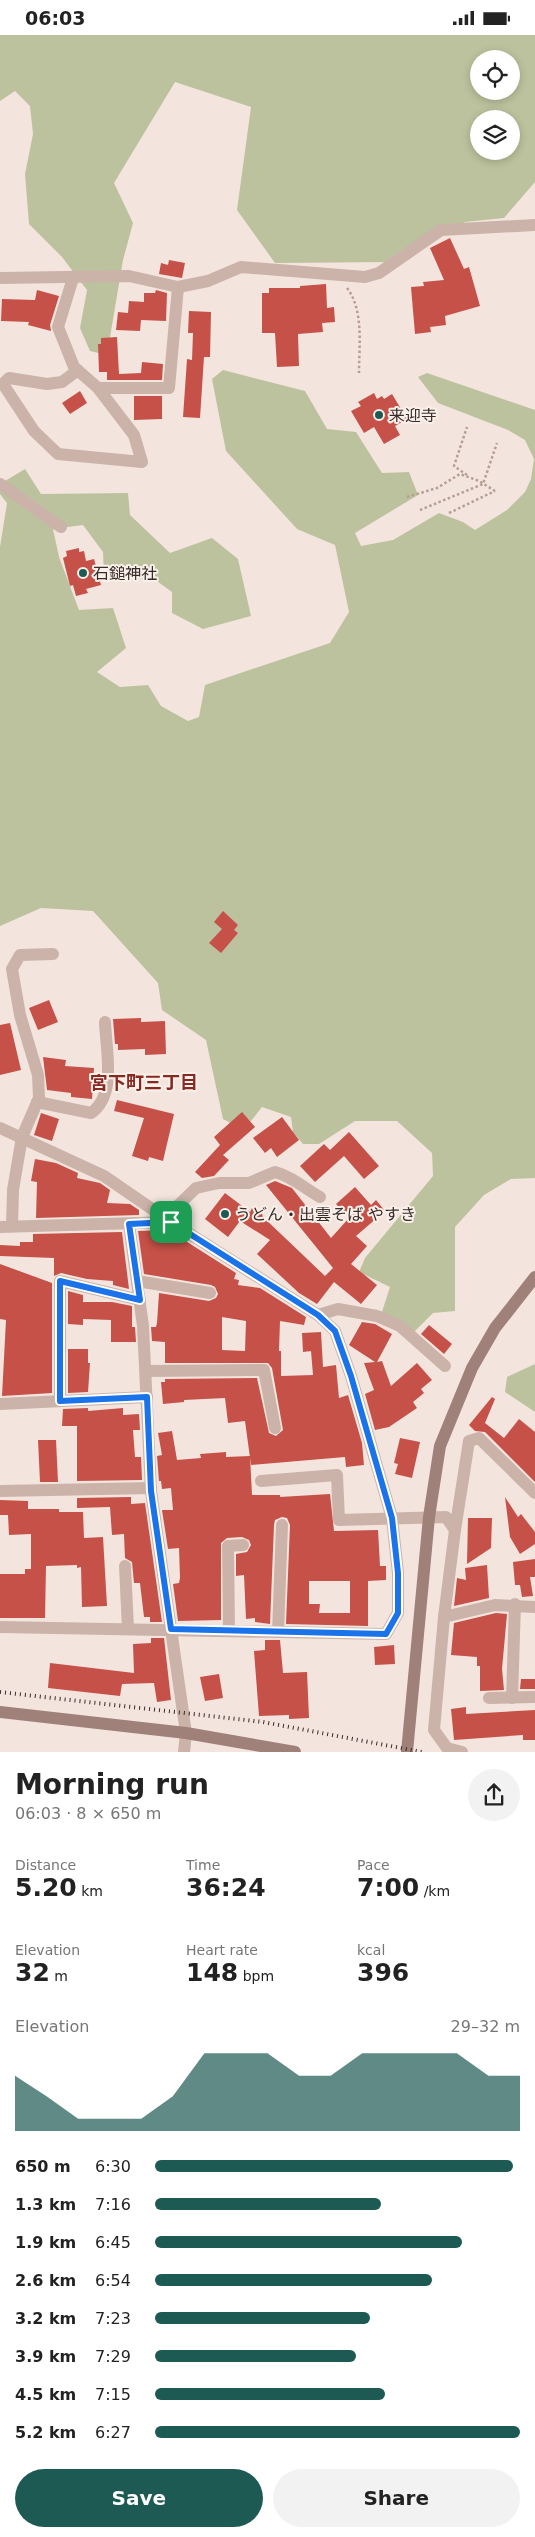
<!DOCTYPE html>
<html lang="en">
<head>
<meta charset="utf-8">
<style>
  :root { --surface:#fff; --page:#f2f2f2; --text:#222; --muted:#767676; --accent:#1e5a54 }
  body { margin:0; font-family:"DejaVu Sans","Noto Sans JP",sans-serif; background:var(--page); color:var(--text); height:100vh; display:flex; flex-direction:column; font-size:19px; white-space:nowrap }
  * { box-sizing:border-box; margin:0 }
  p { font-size:16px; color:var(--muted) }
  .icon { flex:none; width:28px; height:28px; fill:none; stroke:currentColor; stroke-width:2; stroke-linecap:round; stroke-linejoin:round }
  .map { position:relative; height:1717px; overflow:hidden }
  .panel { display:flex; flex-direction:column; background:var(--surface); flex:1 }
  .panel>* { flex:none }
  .buttons { position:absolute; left:470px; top:15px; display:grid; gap:10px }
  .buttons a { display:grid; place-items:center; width:50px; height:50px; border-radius:50%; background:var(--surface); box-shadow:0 2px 8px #0003; font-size:25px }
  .pin { position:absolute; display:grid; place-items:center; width:42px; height:42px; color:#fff; margin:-21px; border-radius:10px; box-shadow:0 2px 8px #0006 }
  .round { display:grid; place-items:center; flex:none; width:52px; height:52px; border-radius:26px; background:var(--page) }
  .summary { display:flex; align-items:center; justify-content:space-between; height:85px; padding:0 15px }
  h1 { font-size:28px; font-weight:700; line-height:38px }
  .stats { display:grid; grid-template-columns:repeat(3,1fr); gap:8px; height:85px; padding:5px 15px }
  .stats div { display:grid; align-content:center }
  .stats b { font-size:25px; font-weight:700 }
  .stats small { font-size:14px; font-weight:400 }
  .stats p { font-size:14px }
  .chart { height:140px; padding:10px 15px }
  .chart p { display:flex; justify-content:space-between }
  .chart svg { width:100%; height:90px; margin-top:5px; fill:var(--accent); opacity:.7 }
  .primary-button { display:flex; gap:10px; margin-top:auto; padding:10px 15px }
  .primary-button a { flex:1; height:58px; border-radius:30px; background:var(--accent); color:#fff; font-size:20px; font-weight:700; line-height:58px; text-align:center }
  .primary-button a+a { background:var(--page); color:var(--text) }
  ul { padding:0 15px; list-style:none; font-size:16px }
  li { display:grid; grid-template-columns:80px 60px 1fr; align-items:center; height:38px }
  li i { height:12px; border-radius:6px; background:var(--accent) }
  .status { display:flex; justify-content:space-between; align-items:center; height:35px; padding:0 25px; background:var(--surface); direction:ltr }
  .status svg { height:14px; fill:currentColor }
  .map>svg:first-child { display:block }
</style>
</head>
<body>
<div class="status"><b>06:03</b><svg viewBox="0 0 49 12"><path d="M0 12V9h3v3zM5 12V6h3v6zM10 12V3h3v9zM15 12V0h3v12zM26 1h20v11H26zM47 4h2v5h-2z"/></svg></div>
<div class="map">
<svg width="535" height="1717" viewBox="0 0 535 1717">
  <rect width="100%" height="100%" fill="#f3e5de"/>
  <g fill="#bcc29d" fill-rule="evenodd">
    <path d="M0 0H535V147L504 183 465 187 395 227 275 228 237 175 251 72 175 47 114 148 133 188 123 225 107 320 90 316 80 293 87 255 62 222 29 189 25 139 33 99 30 71 15 56 0 66ZM479 24H511V56H479ZM479 84H511V116H479Z"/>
    <path d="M223 335 305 356 327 394 356 397 382 438 409 437 418 460 355 498 361 511 393 505 439 478 463 487 475 495 507 475 525 457 531 444 534 424 525 405 508 395 438 368 418 342 427 338 535 375V1143L511 1144 484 1160 455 1192V1276L433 1278 410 1301 379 1286 390 1252 359 1237 365 1223 433 1141 432 1118 397 1086H355L319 1109H303L293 1097 291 1082 262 1072 251 1086 236 1091 223 1084 206 1005 162 975 158 948 93 876 41 873 0 891V512L7 468 0 459V449L25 434 41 459 128 458 130 480 170 518 212 503 238 524 251 581 203 594 172 578V557L154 544 104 542 103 517 83 490 53 494 59 522 79 575 113 573 126 613 97 637 120 652 148 650 161 671 188 686 199 682 205 650 330 608 349 577 335 510 297 494 226 416 212 344Z"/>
    <path d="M535 1329V1377L505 1357 507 1342Z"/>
  </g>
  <g fill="#c65148" fill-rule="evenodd">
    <path d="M450 203 464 234 469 232 480 271 445 281 446 290 430 292 431 297 415 299 411 252 424 251 423 247 444 245 430 213Z"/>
    <path d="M169 225 185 228 182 243 159 239 161 228 168 230Z"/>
    <path d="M326 249 327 273 334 272 335 287 322 288 323 297 298 299 299 331 277 332 275 298H262V258H269V253H300V251Z"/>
    <path d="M37 255 59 261 50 290 51 296 28 290 29 287 1 286 2 264 35 265Z"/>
    <path d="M156 255 167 258 166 286 141 285 140 296 116 295 118 277 128 278 129 266 144 267V258H155Z"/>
    <path d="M189 276 211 277 210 322H204L200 383 183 382 187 324 192 325 193 298H188Z"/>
    <path d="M117 302 119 339 141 338 142 327 163 329 162 345H107V337H99L98 309H101V303Z"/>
    <path d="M80 356 87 368 70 379 62 368Z"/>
    <path d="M374 358 377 364 382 361 384 364 392 359 407 384 395 391 400 400 384 409 374 392 364 398 351 376 361 371 358 367Z"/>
    <path d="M134 361H162V384L134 385Z"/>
    <path d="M79 513V517L84 516 86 526 94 524 101 550 86 554 88 558 76 561 73 550 70 551 63 523 67 521 66 516Z"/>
    <path d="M223 876 238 890 234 895 238 898 221 918 209 908 222 894 214 887Z"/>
    <path d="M49 965 58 987 38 995 29 973Z"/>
    <path d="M141 983V987L165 986 166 1019 145 1020V1014L118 1015V1009H115L113 984Z"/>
    <path d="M10 988 21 1035 0 1040V990Z"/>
    <path d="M43 1022 66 1025 65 1031 94 1033 92 1064 71 1062V1058L47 1055Z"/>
    <path d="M117 1065 174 1079 163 1126 149 1122 148 1126 132 1121 144 1083 114 1076Z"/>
    <path d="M242 1077 255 1092 223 1120 229 1125 214 1141 202 1143 195 1137 220 1110 214 1102Z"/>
    <path d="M41 1078 59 1084 52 1106 34 1100Z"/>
    <path d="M282 1082 299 1105 277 1122 271 1113 265 1118 253 1103Z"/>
    <path d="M349 1097 379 1131 364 1144 344 1121 315 1147 300 1131 324 1109 330 1115Z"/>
    <path d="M35 1124 56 1128 78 1138 77 1143 100 1148 110 1155 107 1168 130 1169 139 1175V1180L36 1183 37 1147 31 1146Z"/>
    <path d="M275 1146 292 1153 331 1203 349 1183 336 1169 355 1152 371 1170 376 1165 385 1176 356 1201 367 1211 351 1229 377 1250 361 1269 334 1247 317 1269 299 1258 257 1219 270 1205 240 1186 228 1202 205 1184 225 1158 250 1177 252 1173 263 1180 262 1181 325 1241 333 1233 266 1150Z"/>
    <path d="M165 1195 171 1197V1202L184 1205 236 1238 234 1244 239 1245 238 1250 260 1253 306 1282 304 1290 280 1286 279 1316H281V1341L313 1340 311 1316 303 1317 302 1298 321 1297 323 1332 336 1330 339 1363 348 1360 362 1408 364 1430 346 1432 345 1422 251 1430 245 1386 228 1388 225 1363 184 1365V1367L163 1369 161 1347H165V1344L257 1343 269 1398 276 1401 283 1395 272 1333 268 1328H165V1307L152 1306 151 1292H156L157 1288 159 1258 209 1266 216 1263 218 1259 215 1252 211 1250 144 1239 138 1196ZM222 1282 246 1286 245 1316 222 1315Z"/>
    <path d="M122 1197 129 1254 113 1250V1246L87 1244 61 1238 54 1241V1223L0 1221V1210L20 1211V1207H33V1199Z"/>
    <path d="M0 1229 52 1248V1358L2 1361 6 1285 0 1284Z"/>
    <path d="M68 1256 83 1260V1267H112L132 1271V1292H135L136 1307H111V1285L83 1284V1290L68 1289Z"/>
    <path d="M362 1287 375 1289 392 1299 377 1327 382 1326 391 1351 417 1328 432 1345 421 1354 424 1358 413 1367 417 1373 389 1392 375 1395 365 1359 374 1355 364 1328 375 1327 349 1310Z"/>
    <path d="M429 1290 452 1309 444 1319 421 1299Z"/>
    <path d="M68 1314H88V1328H90L88 1357 68 1358Z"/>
    <path d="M492 1362 495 1364 485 1388 504 1403 519 1384 535 1397V1447L485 1397 475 1396 469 1390Z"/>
    <path d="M88 1373V1376L123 1373V1380L139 1379 140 1395H133L135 1422H141L142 1445 77 1446V1391H62L63 1374Z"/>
    <path d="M172 1396 177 1425 201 1423 200 1419 226 1417V1422L250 1421 252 1460H280V1462L330 1459 334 1496 378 1495 380 1531H386V1545L368 1546V1591L286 1589 290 1490 287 1483 282 1482 275 1485 274 1490 270 1589 255 1587V1583L246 1584 244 1540 236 1541V1519L247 1517 251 1510 249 1505 242 1502 227 1503 221 1508V1585L178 1586 173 1549 179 1548 180 1543 179 1513 168 1514 162 1475H173L171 1453 162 1454 161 1446H159L157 1421 162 1420 158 1398ZM309 1546H350V1578H319L320 1569H309Z"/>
    <path d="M400 1403 420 1407 412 1443 395 1439 398 1429 394 1428Z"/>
    <path d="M38 1405H56L58 1447H40Z"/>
    <path d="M131 1462V1469L145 1468 162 1587H150V1582H144L140 1548H134L132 1527 125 1523 124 1499 112 1500 110 1472 77 1473V1463Z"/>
    <path d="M505 1462 518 1482 521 1479 535 1497V1509L520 1519 510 1502Z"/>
    <path d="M0 1465 28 1466V1474H59V1477H83L84 1503 103 1502 107 1571 82 1572 81 1532 77 1533V1530L46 1531 45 1583H0V1539H25V1534H31V1499L9 1500 8 1480H0Z"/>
    <path d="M468 1483H492L491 1513 467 1529Z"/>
    <path d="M535 1524V1542H530L533 1561 522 1562 520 1550H515L513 1527Z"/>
    <path d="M487 1530 489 1563 454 1571 457 1543 466 1545 465 1533Z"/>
    <path d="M496 1578 507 1579 502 1634 504 1655 480 1656V1631H477V1622L451 1620 454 1588Z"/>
    <path d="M151 1603H164L171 1665 157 1667 154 1648 122 1649 120 1661 48 1653 50 1628 134 1638 133 1609 151 1608Z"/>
    <path d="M265 1605H280L283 1638 307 1637 309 1683 289 1684V1680L259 1681 254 1616 265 1615Z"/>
    <path d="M394 1610 395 1629 375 1630 374 1612Z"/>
    <path d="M219 1639 223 1663 205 1666 200 1642Z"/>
    <path d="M521 1644H535V1654H520Z"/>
    <path d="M466 1672V1679L535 1675V1705H523V1700L454 1705 451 1674Z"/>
  </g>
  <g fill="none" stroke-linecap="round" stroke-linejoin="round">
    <g stroke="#b79d93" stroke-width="2.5" stroke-dasharray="2.5 2.5" stroke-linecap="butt">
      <path d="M347 253C364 275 359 311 359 338"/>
      <path d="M467 440 454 431 467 392"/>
      <path d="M407 462 437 453 460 439 479 446 495 456"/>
      <path d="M420 475 483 449 497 408"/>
      <path d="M449 478 495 456"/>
    </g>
    <g stroke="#cbb3a9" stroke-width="12">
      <path d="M0 243 129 241 178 252 169 353H98"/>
      <path d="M73 243 58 292 74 332 98 353 134 400 142 427 58 419 34 396 3 349 9 343 47 349 62 347 78 335"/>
      <path d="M178 252 208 246 241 232 365 242 379 238 441 195 535 190"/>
      <path d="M0 449 61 492"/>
      <path d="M37 1067 91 1078C117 1060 106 1016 105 987"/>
      <path d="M0 1093 104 1141 171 1187 318 1280 335 1296 351 1341 392 1483 398 1538V1578L386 1599 0 1592"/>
      <path d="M165 1183 196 1153 219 1148H249L275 1137C293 1142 304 1153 320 1162"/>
      <path d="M129 1189 143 1291 151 1456 186 1698 184 1717"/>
      <path d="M12 1191 13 1155 22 1102 39 1063 38 1040 20 980 12 934 20 920 53 919"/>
      <path d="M0 1192 171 1187"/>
      <path d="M137 1246 210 1258"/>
      <path d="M318 1280 338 1274 377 1281 400 1291 445 1331"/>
      <path d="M146 1336 264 1335 275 1393"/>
      <path d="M60 1366V1246L140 1265"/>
      <path d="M0 1369 147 1362"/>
      <path d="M261 1446 337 1440 339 1485 446 1482 455 1495 444 1582 434 1695 447 1713 462 1717"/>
      <path d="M0 1456 151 1453"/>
      <path d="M455 1495 469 1406 479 1403 535 1458"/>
      <path d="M125 1531 128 1594"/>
      <path d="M444 1582 495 1570 535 1572"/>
      <path d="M229 1595 228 1511 243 1510"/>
      <path d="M278 1597 282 1490"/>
      <path d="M489 1663 535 1662"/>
      <path d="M512 1663 515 1569"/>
    </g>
    <g stroke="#9f817a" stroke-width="12">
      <path d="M0 1677 186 1698 295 1717"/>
      <path d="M407 1717 429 1482 440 1411 472 1333 495 1293 535 1242"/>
    </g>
    <path stroke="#382b29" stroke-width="4" stroke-dasharray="1 4" stroke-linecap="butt" d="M0 1657 263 1687 422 1717"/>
  </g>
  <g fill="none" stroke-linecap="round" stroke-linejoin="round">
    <defs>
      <path id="route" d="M171 1187 318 1280 335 1296 351 1341 392 1483 398 1538V1578L386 1599 171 1594 151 1456 147 1362 60 1366V1246L140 1265 129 1189Z"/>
    </defs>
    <use href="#route" stroke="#fff" stroke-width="10"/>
    <use href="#route" stroke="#1a73e8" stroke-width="6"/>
  </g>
  <g fill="#1e5a54" stroke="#faf0ea" stroke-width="2">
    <circle cx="379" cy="380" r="5"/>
    <circle cx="83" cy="538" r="5"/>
    <circle cx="225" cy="1179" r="5"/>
  </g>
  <g text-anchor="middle" stroke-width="4" stroke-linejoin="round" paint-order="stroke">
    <g font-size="16" fill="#382b29" stroke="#faf0ea" text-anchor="start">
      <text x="389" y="386">来迎寺</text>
      <text x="93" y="544">石鎚神社</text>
      <text x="235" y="1185">うどん・出雲そば やすき</text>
    </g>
    <g font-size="18" font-weight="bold" fill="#882921" stroke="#faf0ea">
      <text x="144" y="1054">宮下町三丁目</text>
    </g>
  </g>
</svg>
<div class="buttons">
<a><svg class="icon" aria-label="locate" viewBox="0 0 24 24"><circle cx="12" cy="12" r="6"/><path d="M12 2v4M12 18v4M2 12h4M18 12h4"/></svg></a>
<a><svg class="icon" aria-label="layers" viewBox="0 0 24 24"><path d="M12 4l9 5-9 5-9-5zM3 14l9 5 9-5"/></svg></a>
</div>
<div class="pin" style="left:171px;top:1187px;background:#1e9e55"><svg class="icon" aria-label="arrive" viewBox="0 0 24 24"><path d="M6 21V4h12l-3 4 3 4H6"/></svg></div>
</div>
<section class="panel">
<div class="summary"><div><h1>Morning run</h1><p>06:03 · 8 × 650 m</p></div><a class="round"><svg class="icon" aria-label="share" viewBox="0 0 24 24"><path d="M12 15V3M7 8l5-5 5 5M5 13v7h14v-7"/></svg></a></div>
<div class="stats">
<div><p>Distance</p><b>5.20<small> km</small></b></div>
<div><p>Time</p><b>36:24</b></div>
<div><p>Pace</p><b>7:00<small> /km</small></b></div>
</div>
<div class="stats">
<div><p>Elevation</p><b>32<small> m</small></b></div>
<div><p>Heart rate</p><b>148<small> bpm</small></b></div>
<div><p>kcal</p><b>396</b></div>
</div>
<div class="chart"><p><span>Elevation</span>29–32 m</p>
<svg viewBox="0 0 160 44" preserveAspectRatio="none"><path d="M0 44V17L10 27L20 38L30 38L40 38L50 27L60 6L70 6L80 6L90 17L100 17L110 6L120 6L130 6L140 6L150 17L160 17V44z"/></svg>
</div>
<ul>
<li><b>650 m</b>6:30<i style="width:98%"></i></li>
<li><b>1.3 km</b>7:16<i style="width:62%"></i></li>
<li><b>1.9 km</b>6:45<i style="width:84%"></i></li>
<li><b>2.6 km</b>6:54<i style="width:76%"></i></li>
<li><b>3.2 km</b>7:23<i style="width:59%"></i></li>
<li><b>3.9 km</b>7:29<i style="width:55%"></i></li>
<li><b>4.5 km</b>7:15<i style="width:63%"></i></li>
<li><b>5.2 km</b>6:27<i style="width:100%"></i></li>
</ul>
<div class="primary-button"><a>Save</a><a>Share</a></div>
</section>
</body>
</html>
